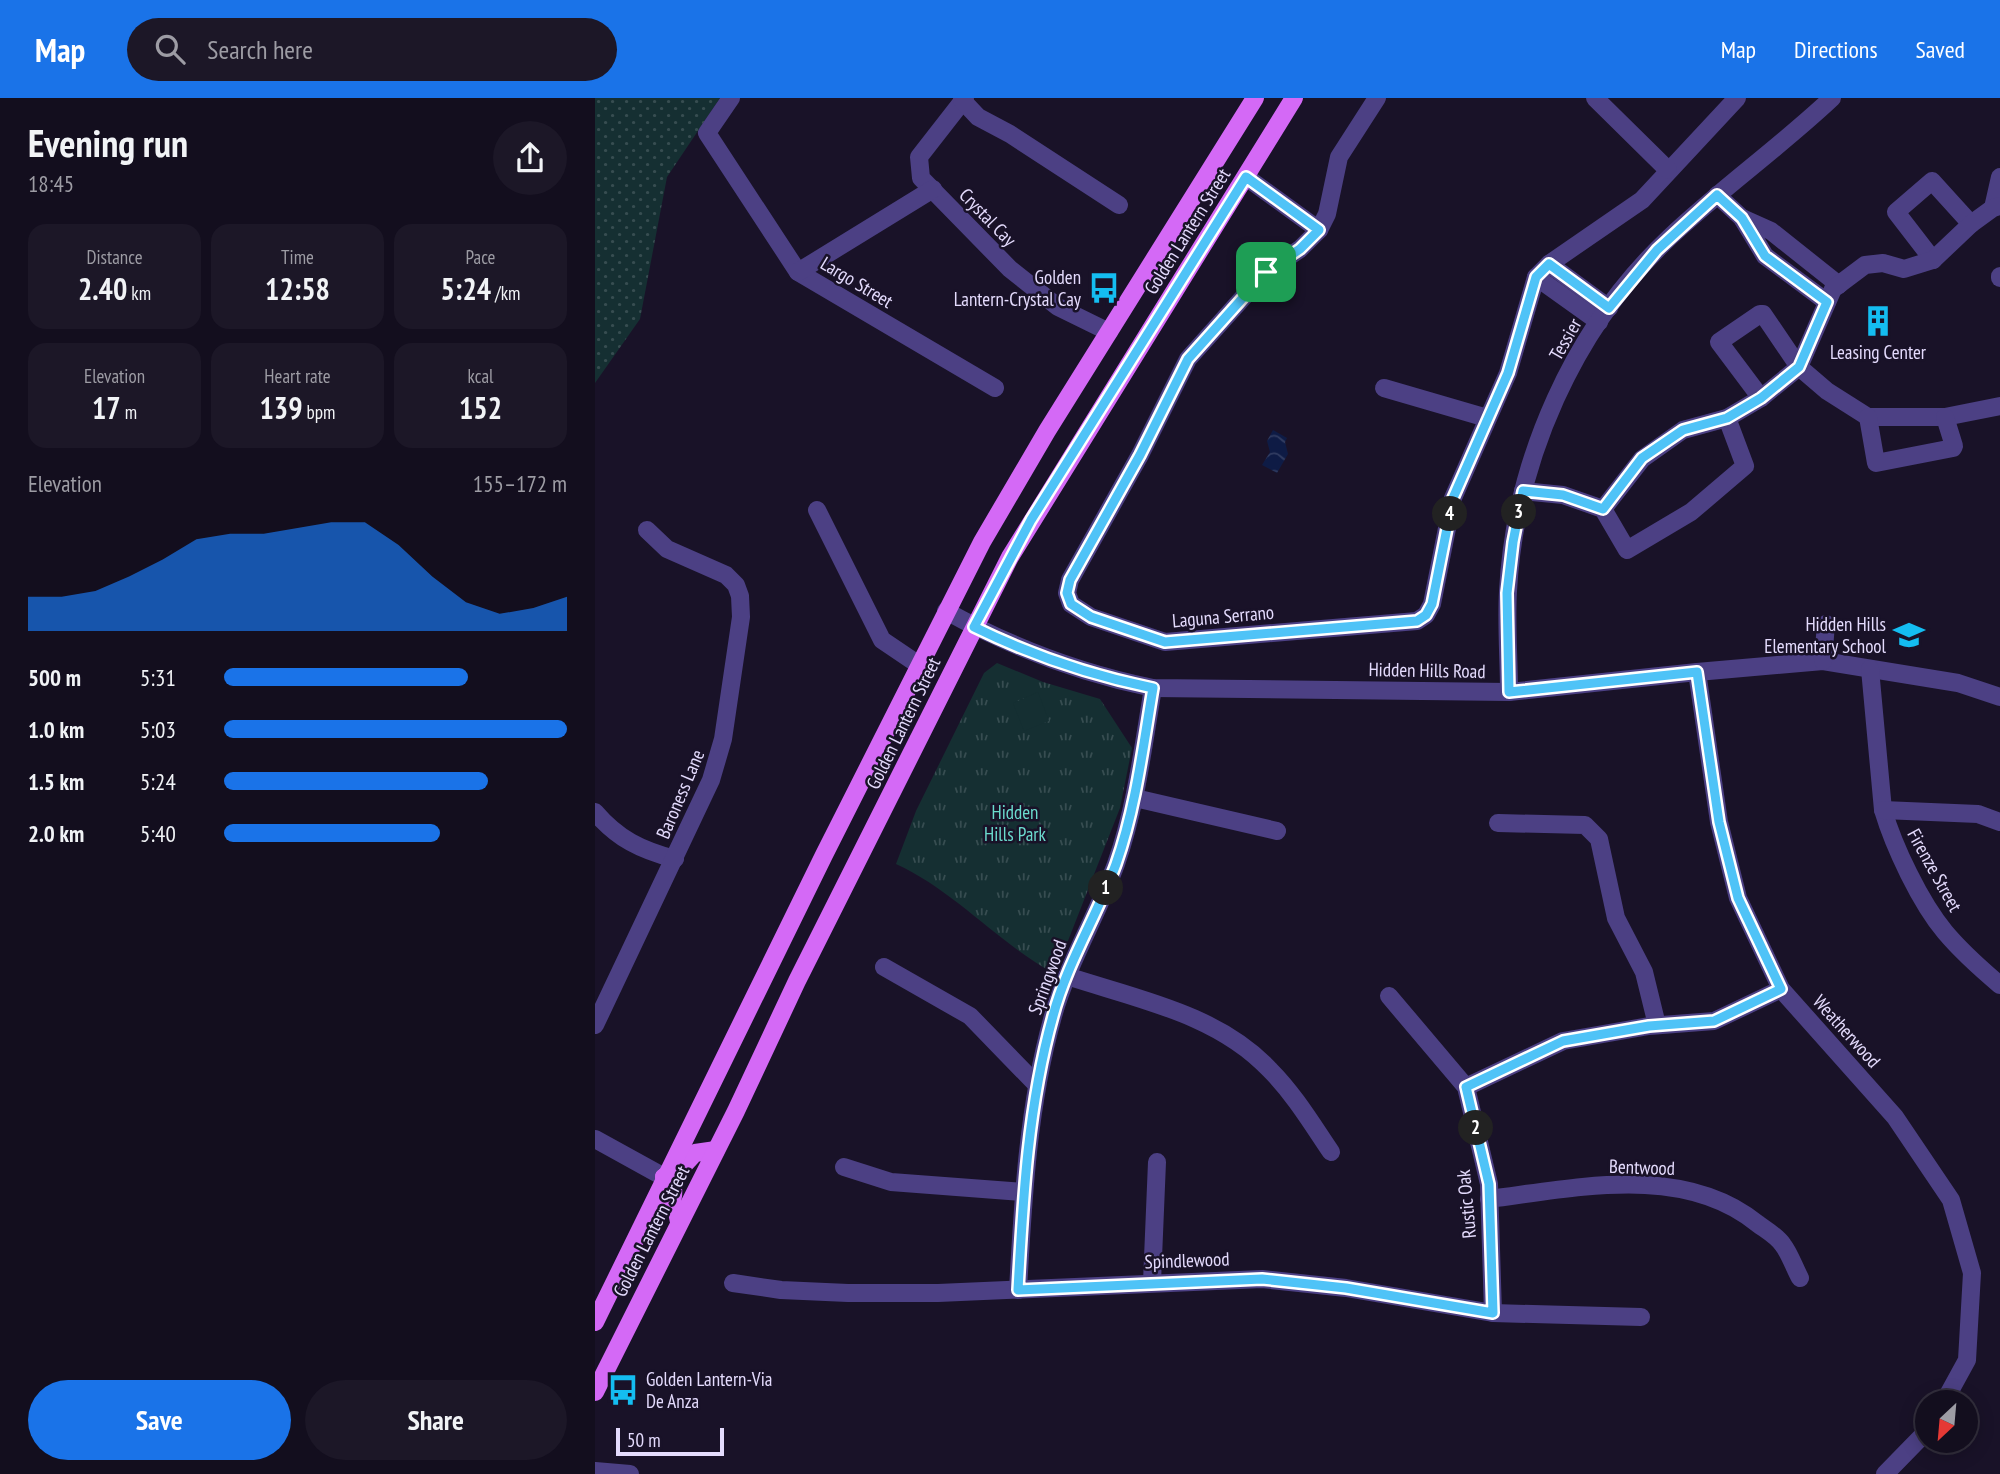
<!DOCTYPE html>
<html lang="en">
<head>
<meta charset="utf-8">
<style>
  :root { --surface:#130e1e; --page:#1c1727; --text:#f1f3f6; --muted:#9d9ca4; --line:#322e3c; --accent:#1a73e8 }
  body { margin:0; font-family:"PT Sans Narrow",sans-serif; background:var(--page); color:var(--text); height:100vh; display:flex; flex-direction:column; font-size:26px; white-space:nowrap }
  * { box-sizing:border-box; margin:0 }
  p { font-size:23px; color:var(--muted) }
  .icon { flex:none; width:38px; height:38px; fill:none; stroke:currentColor; stroke-width:2; stroke-linecap:round; stroke-linejoin:round }
  .map { position:relative; flex:1; overflow:hidden }
  .panel { display:flex; flex-direction:column; background:var(--surface); width:595px }
  .panel>* { flex:none }
  .needle { width:46px; rotate:206deg }
  .fabs { position:absolute; left:1320px; top:1292px; display:grid; gap:14px }
  .fabs a { display:grid; place-items:center; width:63px; height:63px; border-radius:50%; background:var(--surface); box-shadow:0 4px 18px #0003,0 0 0 2px var(--line); font-size:35px }
  .scale { position:absolute; left:21px; bottom:18px; width:108px; box-sizing:border-box; padding-left:7px; border:4px solid #e4dbfd; border-top:0; font-size:19px; line-height:24px; white-space:nowrap; color:#e4dbfd; -webkit-text-stroke:5px #191228; paint-order:stroke }
  .pin { position:absolute; display:grid; place-items:center; width:60px; height:60px; color:#fff; margin:-30px; border-radius:14px; box-shadow:0 4px 10px #0006 }
  .km { position:absolute; width:35px; height:35px; margin:-18px; border-radius:50%; background:#222; color:#fff; font-size:19px; line-height:35px; text-align:center }
  .round { display:grid; place-items:center; flex:none; width:74px; height:74px; border-radius:37px; background:var(--page) }
  .overview { display:flex; align-items:center; justify-content:space-between; height:119px; padding:0 28px }
  h1 { font-size:38px; font-weight:800; line-height:52px }
  .metrics { display:grid; grid-template-columns:repeat(3,1fr); gap:10px; height:119px; padding:7px 28px }
  .metrics div { display:grid; align-content:center; border-radius:18px; background:var(--page); text-align:center }
  .metrics b { font-size:30px; font-weight:800 }
  .metrics small { font-size:19px; font-weight:400 }
  .metrics p { font-size:19px }
  .chart { height:196px; padding:14px 28px }
  .chart p { display:flex; justify-content:space-between }
  .chart svg { width:100%; height:126px; margin-top:7px; fill:var(--accent); opacity:.7 }
  .button { display:flex; gap:14px; margin-top:auto; padding:14px 28px }
  .button a { flex:1; height:80px; border-radius:42px; background:var(--accent); color:#fff; font-size:28px; font-weight:800; line-height:80px; text-align:center }
  .button a+a { background:var(--page); color:var(--text) }
  ul { padding:0 28px; list-style:none; font-size:23px }
  li { display:grid; grid-template-columns:112px 84px 1fr; align-items:center; height:52px }
  li i { height:18px; border-radius:9px; background:var(--accent) }
  header { display:flex; align-items:center; gap:42px; box-sizing:border-box; height:98px; padding:0 35px; background:var(--accent); color:#fff }
  header strong { font-size:33px }
  nav { display:flex; gap:38px; margin-inline-start:auto; font-size:24px }
  .search { width:490px; height:63px; background:var(--page); display:flex; align-items:center; gap:18px; box-sizing:border-box; padding:0 24px; border-radius:38px; color:var(--muted); font-size:26px }
  main { display:flex; flex:1; min-height:0 }
  .map>svg:first-child { display:block }
</style>
</head>
<body>
<header>
<strong>Map</strong>
<div class="search"><svg class="icon" aria-label="search" viewBox="0 0 24 24"><circle cx="10" cy="10" r="6"/><path d="M15 15l6 6"/></svg>Search here</div>
<nav><a>Map</a><a>Directions</a><a>Saved</a></nav>
</header>
<main>
<section class="panel">
<div class="overview"><div><h1>Evening run</h1><p>18:45</p></div><a class="round"><svg class="icon" aria-label="share" viewBox="0 0 24 24"><path d="M12 15V3M7 8l5-5 5 5M5 13v7h14v-7"/></svg></a></div>
<div class="metrics">
<div><p>Distance</p><b>2.40<small> km</small></b></div>
<div><p>Time</p><b>12:58</b></div>
<div><p>Pace</p><b>5:24<small> /km</small></b></div>
</div>
<div class="metrics">
<div><p>Elevation</p><b>17<small> m</small></b></div>
<div><p>Heart rate</p><b>139<small> bpm</small></b></div>
<div><p>kcal</p><b>152</b></div>
</div>
<div class="chart"><p><span>Elevation</span>155–172 m</p>
<svg viewBox="0 0 160 44" preserveAspectRatio="none"><path d="M0 44V32L10 32L20 30L30 25L40 19L50 12L60 10L70 10L80 8L90 6L100 6L110 14L120 25L130 34L140 38L150 36L160 32V44z"/></svg>
</div>
<ul>
<li><b>500 m</b>5:31<i style="width:71%"></i></li>
<li><b>1.0 km</b>5:03<i style="width:100%"></i></li>
<li><b>1.5 km</b>5:24<i style="width:77%"></i></li>
<li><b>2.0 km</b>5:40<i style="width:63%"></i></li>
</ul>
<div class="button"><a>Save</a><a>Share</a></div>
</section>
<div class="map">
<svg width="1405" height="1376" viewBox="0 0 1405 1376">
  <defs>
    <pattern id="grass-dots" width="8" height="8" patternUnits="userSpaceOnUse" patternTransform="scale(1.75)"><rect width="8" height="8" fill="#152f32"/><path d="M2 2h.1M6 6h.1" fill="none" stroke="#374d51" stroke-width="1.8" stroke-linecap="round"/></pattern>
    <pattern id="park-tufts" width="24" height="20" patternUnits="userSpaceOnUse" patternTransform="scale(1.75)"><rect width="24" height="20" fill="#152f32"/><path d="M3 7l-1-3M5 7V3M7 7l1-3M15 17l-1-3M17 17v-4M19 17l1-3" fill="none" stroke="#374d51"/></pattern>
    <pattern id="water-waves" width="16" height="10" patternUnits="userSpaceOnUse" patternTransform="scale(1.75)"><rect width="16" height="10" fill="#0e1b45"/><path d="M0 5q4-4 8 0t8 0" fill="none" stroke="#313c61"/></pattern>
  </defs>
  <rect width="100%" height="100%" fill="#191228"/>
  <path fill="url(#grass-dots)" d="M0 0H125L72 79 45 221 0 285Z"/>
  <path fill="url(#park-tufts)" d="M402 565 448 584 505 601 537 650 525 710 460 876C403 845 360 793 301 766L321 713 389 575Z"/>
  <path fill="#152f32" d="M443 594 454 623 429 633 418 605Z"/>
  <path fill="url(#water-waves)" d="M678 332 692 340 690 344 693 356 682 375 667 367 675 354 672 343Z"/>
  <g fill="none" stroke-linecap="round" stroke-linejoin="round">
    <g stroke="#4c4084" stroke-width="18">
      <path d="M136 0 112 35 203 174 400 290"/>
      <path d="M370 0 324 59 326 80 415 171 463 209 514 234"/>
      <path d="M782 0 744 59 732 116 724 132 705 151 671 174 593 261 545 357 475 482 472 495 476 506 496 519 570 544 822 523 831 517 837 506 858 400 913 275 941 179 954 166 1047 102 1142 0"/>
      <path d="M1000 0 1073 72"/>
      <path d="M367 2 383 19 415 36 524 107"/>
      <path d="M651 79 724 132"/>
      <path d="M1122 97 1147 120 1170 158 1232 204"/>
      <path d="M1398 110 1405 79"/>
      <path d="M1147 120 1176 133 1244 187"/>
      <path d="M1338 162 1301 114 1337 83 1376 126"/>
      <path d="M954 166 1014 210"/>
      <path d="M203 174 338 91"/>
      <path d="M1405 178V180"/>
      <path d="M941 179 1004 224"/>
      <path d="M789 290 892 320"/>
      <path d="M1166 300 1124 244 1165 216H1168L1204 269 1232 293 1273 319H1350L1405 308"/>
      <path d="M1273 319 1281 365 1358 350 1359 348 1350 319"/>
      <path d="M928 393 968 397 1008 411 1032 452 1096 414 1150 368 1132 320"/>
      <path d="M1008 411 1047 361 1088 332 1132 320 1166 300 1204 269 1238 191 1270 167 1288 165 1309 171 1338 162 1376 126 1398 110 1405 108"/>
      <path d="M222 412 287 542 324 567"/>
      <path d="M351 513C416 549 484 575 558 590L914 594 1102 574 1228 563 1363 585 1405 599"/>
      <path d="M1228 563 1231 526"/>
      <path d="M1275 571 1288 712C1299 749 1325 804 1350 834 1366 853 1386 871 1405 887"/>
      <path d="M1102 574 1124 724 1143 800 1186 891 1300 1019 1356 1102 1377 1175 1372 1262 1349 1304"/>
      <path d="M914 594C914 561 911 527 913 493 920 362 979 229 1075 139 1127 90 1185 49 1237 0"/>
      <path d="M540 700 682 733"/>
      <path d="M1288 712 1383 716 1405 724"/>
      <path d="M0 714C23 741 46 752 80 761"/>
      <path d="M903 725 990 727 1004 741 1021 820 1049 874 1062 927"/>
      <path d="M289 869 375 918 441 986"/>
      <path d="M472 878C542 901 623 916 675 972 699 996 717 1026 736 1054"/>
      <path d="M794 898 871 989 894 1086 898 1215"/>
      <path d="M0 927 116 682 128 641 146 519 145 498 141 487 131 477 72 451 52 432"/>
      <path d="M871 989 968 943 1054 928 1119 923 1186 891"/>
      <path d="M0 1041 69 1079"/>
      <path d="M249 1069 296 1084 428 1094"/>
      <path d="M894 1101C981 1090 1089 1065 1163 1126 1171 1132 1182 1138 1188 1147 1195 1156 1199 1169 1205 1180"/>
      <path d="M557 1184 562 1064"/>
      <path d="M138 1185 186 1192 253 1195H343L667 1181 751 1190 898 1215 1046 1219"/>
      <path d="M423 1192C428 1100 433 1007 458 918 473 865 502 818 521 766 541 709 548 649 558 590"/>
      <path d="M0 1373 35 1376"/>
      <path d="M1290 1376 1332 1333"/>
    </g>
    <g stroke="#d469f6" stroke-width="18">
      <path d="M69 1079 87 1069 100 1055 121 1052"/>
      <path d="M69 1079C80 1089 80 1093 76 1107L82 1114 84 1124"/>
      <path d="M0 1224 229 757 387 444 452 333 660 0"/>
      <path d="M0 1294 141 1013 202 883 415 459 699 0"/>
    </g>
  </g>
  <g fill="none" stroke-linecap="round" stroke-linejoin="round">
    <defs>
      <path id="route" d="M651 79 724 132 705 151 671 174 593 261 545 357 475 482 472 495 476 506 496 519 570 544 822 523 831 517 837 506 858 400 913 275 941 179 954 166 1014 210 1062 152 1122 97 1147 120 1170 158 1232 204 1204 269 1166 300 1132 320 1088 332 1047 360 1008 411 968 397 928 393 918 444 912 495 914 594 1102 574 1124 724 1143 800 1186 891 1119 923 1054 928 968 943 871 989 894 1086 898 1215 751 1190 667 1181 423 1192C428 1100 433 1007 458 918 472 865 502 818 521 766 541 709 548 649 558 590 495 577 436 557 379 529L436 422Z"/>
    </defs>
    <use href="#route" stroke="#fff" stroke-width="14"/>
    <use href="#route" stroke="#4fc3f7" stroke-width="9"/>
  </g>
  <defs>
    <symbol id="bus-bare" viewBox="-9 -9 18 18"><path d="M-5-6H5V4H4V6H2V4H-2V6H-4V4H-5ZM-3.5-4V0h7V-4ZM-3.5 1.2v1.5H-2V1.2ZM2 1.2v1.5H3.5V1.2Z" fill="#14bdf1" stroke="#191228" stroke-width="2.5" paint-order="stroke"/></symbol>
    <symbol id="building-bare" viewBox="-9 -9 18 18"><path d="M-4-6H4V6H1V3H-1V6H-4ZM-2.5-4.3h1.7v1.8h-1.7ZM.8-4.3h1.7v1.8H.8ZM-2.5-1h1.7V.8h-1.7ZM.8-1h1.7V.8H.8Z" fill="#14bdf1" stroke="#191228" stroke-width="2.5" paint-order="stroke"/></symbol>
    <symbol id="school-bare" viewBox="-9 -9 18 18"><path d="M0-5L7-2L0 1L-7-2ZM-4 1L0 2.5L4 1V4Q0 6-4 4Z" fill="#14bdf1" stroke="#191228" stroke-width="2.5" paint-order="stroke"/></symbol>
  </defs>
  <g fill-rule="evenodd">
    <use href="#bus-bare" x="487" y="168" width="44" height="44"/>
    <use href="#building-bare" x="1261" y="201" width="44" height="44"/>
    <use href="#school-bare" x="1292" y="515" width="44" height="44"/>
    <use href="#bus-bare" x="6" y="1270" width="44" height="44"/>
  </g>
  <g text-anchor="middle" stroke-width="5" stroke-linejoin="round" paint-order="stroke">
    <g font-size="19" fill="#e4dbfd" stroke="#191228">
      <text transform="translate(393 119) rotate(46)" y="7">Crystal Cay</text>
      <text transform="translate(592 133) rotate(-58)" y="7">Golden Lantern Street</text>
      <text transform="translate(262 184) rotate(31)" y="7">Largo Street</text>
      <text transform="translate(970 241) rotate(-60)" y="7">Tessier</text>
      <text transform="translate(628 518) rotate(-5)" y="7">Laguna Serrano</text>
      <text transform="translate(832 572) rotate(1)" y="7">Hidden Hills Road</text>
      <text transform="translate(308 625) rotate(-64)" y="7">Golden Lantern Street</text>
      <text transform="translate(85 696) rotate(-67)" y="7">Baroness Lane</text>
      <text transform="translate(1340 772) rotate(61)" y="7">Firenze Street</text>
      <text transform="translate(452 879) rotate(-70)" y="7">Springwood</text>
      <text transform="translate(1252 933) rotate(48)" y="7">Weatherwood</text>
      <text transform="translate(1047 1069) rotate(2)" y="7">Bentwood</text>
      <text transform="translate(871 1106) rotate(-95)" y="7">Rustic Oak</text>
      <text transform="translate(56 1133) rotate(-63)" y="7">Golden Lantern Street</text>
      <text transform="translate(592 1162) rotate(-2)" y="7">Spindlewood</text>
    </g>
    <g font-size="19" fill="#e4dbfd" stroke="#191228" text-anchor="end">
      <text x="486" y="186">Golden<tspan x="486" dy="22">Lantern-Crystal Cay</tspan></text>
      <text x="1283" y="261" text-anchor="middle">Leasing Center</text>
      <text x="1291" y="533">Hidden Hills<tspan x="1291" dy="22">Elementary School</tspan></text>
      <text x="51" y="1288" text-anchor="start">Golden Lantern-Via<tspan x="51" dy="22">De Anza</tspan></text>
    </g>
    <g font-size="19" fill="#6bdacd" stroke="#191228">
      <text x="420" y="721">Hidden<tspan x="420" dy="22">Hills Park</tspan></text>
    </g>
  </g>
</svg>
<div class="fabs">
<a><svg class="needle" viewBox="-14 -14 28 28"><path d="M0-13l5 13h-10z" fill="#e53935"/><path d="M0 13l5-13h-10z" fill="#9d9ca4"/></svg></a>
</div>
<div class="scale">50 m</div>
<div class="pin" style="left:671px;top:174px;background:#1e9e55"><svg class="icon" aria-label="arrive" viewBox="0 0 24 24"><path d="M6 21V4h12l-3 4 3 4H6"/></svg></div>
<b class="km" style="left:511px;top:790px">1</b>
<b class="km" style="left:881px;top:1030px">2</b>
<b class="km" style="left:924px;top:414px">3</b>
<b class="km" style="left:855px;top:416px">4</b>
</div>
</main>
</body>
</html>
